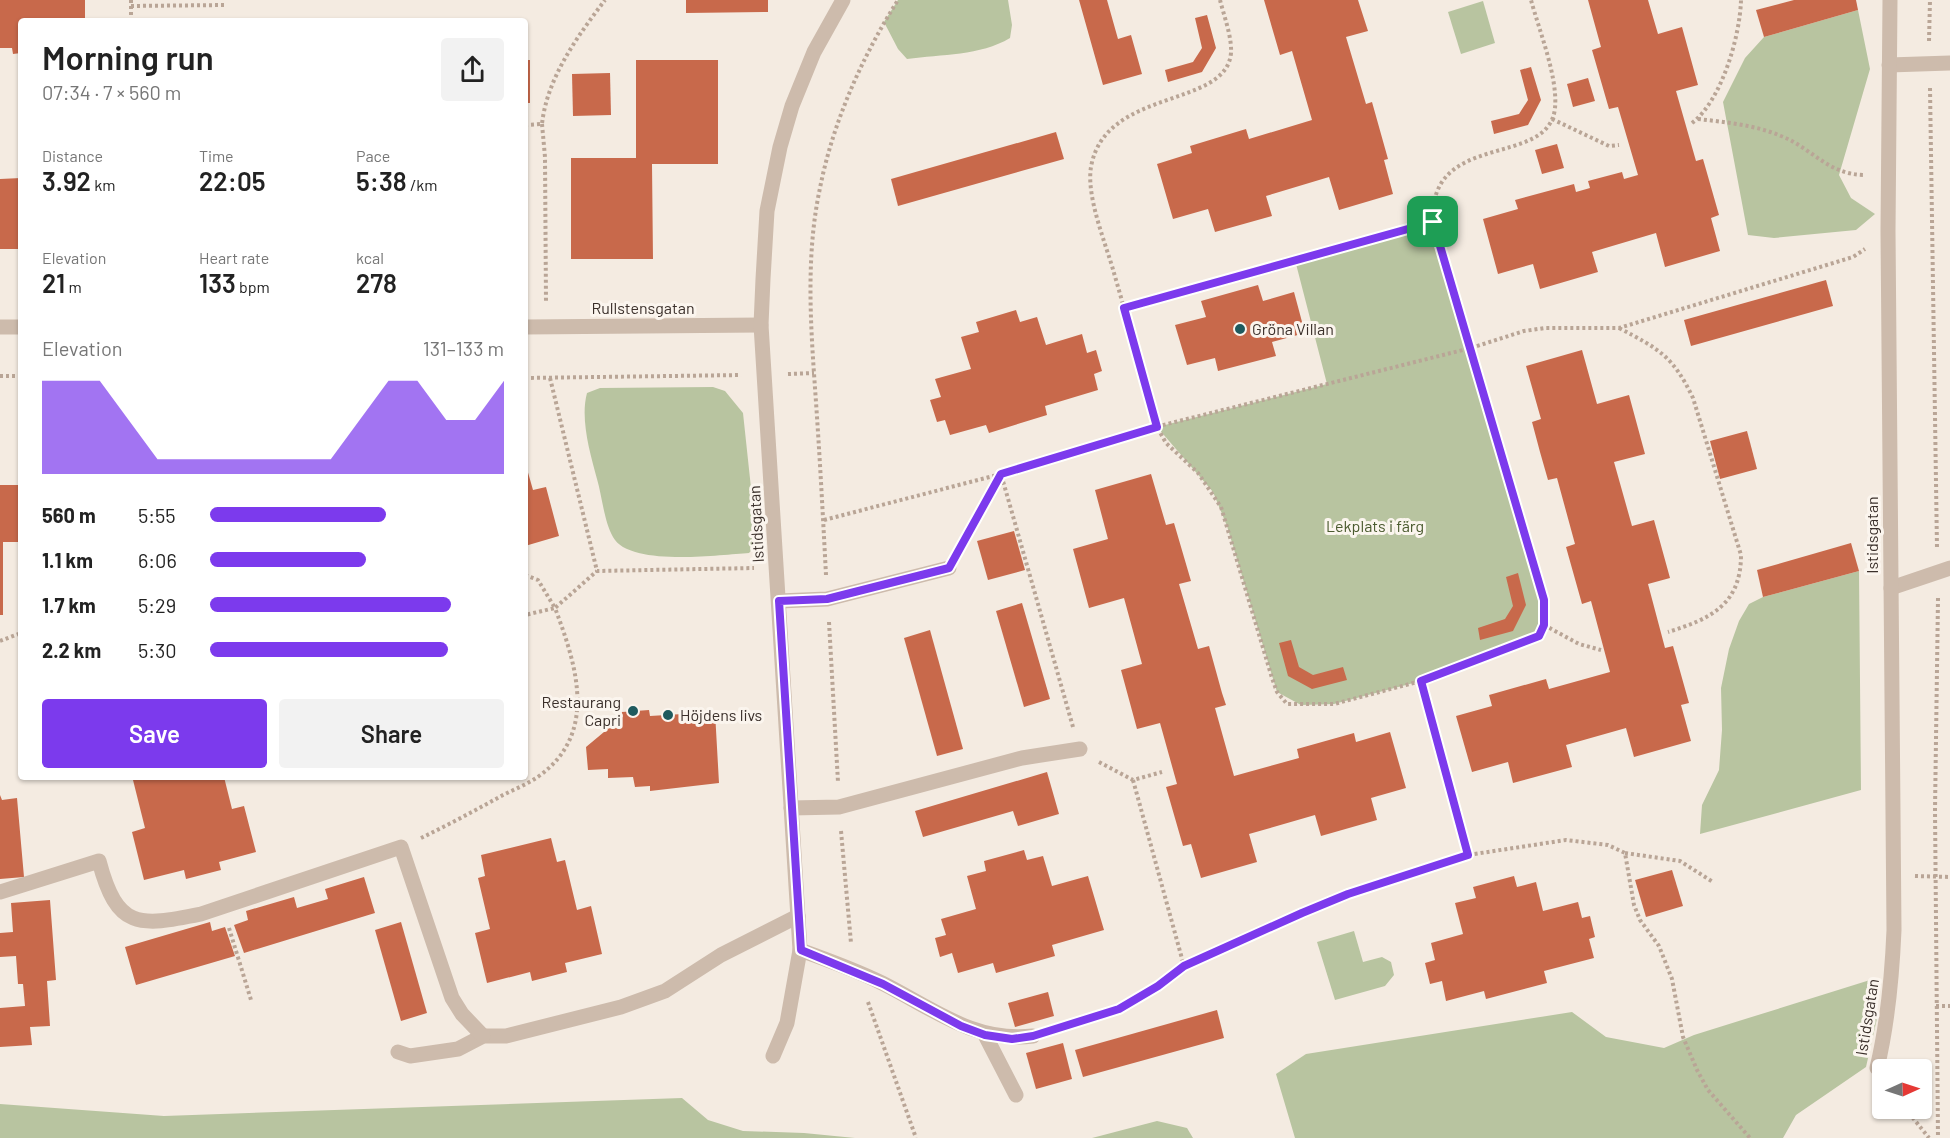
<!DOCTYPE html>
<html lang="en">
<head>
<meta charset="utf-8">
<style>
  :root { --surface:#fff; --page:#f2f2f2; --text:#222; --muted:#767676; --accent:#7c3aed }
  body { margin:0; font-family:Barlow,sans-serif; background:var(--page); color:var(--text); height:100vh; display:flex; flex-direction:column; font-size:22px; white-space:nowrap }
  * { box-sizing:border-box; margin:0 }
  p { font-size:20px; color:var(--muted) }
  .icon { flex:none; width:33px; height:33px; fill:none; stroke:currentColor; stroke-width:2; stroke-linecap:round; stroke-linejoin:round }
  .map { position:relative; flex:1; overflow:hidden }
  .details { position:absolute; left:18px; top:18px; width:510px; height:762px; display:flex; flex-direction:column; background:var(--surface); border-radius:6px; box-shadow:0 2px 4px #0004 }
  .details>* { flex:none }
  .needle { width:39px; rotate:87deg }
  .buttons { position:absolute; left:1872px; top:1059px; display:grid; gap:12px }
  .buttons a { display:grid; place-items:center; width:60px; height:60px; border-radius:6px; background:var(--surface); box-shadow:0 2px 4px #0004; font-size:30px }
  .pin { position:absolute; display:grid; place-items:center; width:51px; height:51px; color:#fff; margin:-26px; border-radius:12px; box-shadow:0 3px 9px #0006 }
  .round { display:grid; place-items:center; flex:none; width:63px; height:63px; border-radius:6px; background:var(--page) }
  .head { display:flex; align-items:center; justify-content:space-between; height:102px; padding:0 24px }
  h1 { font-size:33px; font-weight:600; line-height:45px }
  .metrics { display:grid; grid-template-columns:repeat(3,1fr); gap:9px; height:102px; padding:6px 24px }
  .metrics div { display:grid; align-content:center }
  .metrics b { font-size:26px; font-weight:600 }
  .metrics small { font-size:16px; font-weight:400 }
  .metrics p { font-size:16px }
  .chart { height:168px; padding:12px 24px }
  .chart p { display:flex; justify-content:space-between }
  .chart svg { width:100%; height:108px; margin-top:6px; fill:var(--accent); opacity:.7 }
  .cta { display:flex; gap:12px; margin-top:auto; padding:12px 24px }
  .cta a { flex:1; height:69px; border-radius:6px; background:var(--accent); color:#fff; font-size:24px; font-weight:600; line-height:69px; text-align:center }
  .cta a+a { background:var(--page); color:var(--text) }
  ul { padding:0 24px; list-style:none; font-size:20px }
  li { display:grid; grid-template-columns:96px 72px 1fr; align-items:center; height:45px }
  li i { height:15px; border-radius:8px; background:var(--accent) }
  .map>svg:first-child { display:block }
</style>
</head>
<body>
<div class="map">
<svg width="1950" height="1138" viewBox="0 0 1950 1138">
  <rect width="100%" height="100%" fill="#f4ebe1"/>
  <g fill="#b8c4a0">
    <path d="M898 0H1008L1012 25 1010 38C980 56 942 54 907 59L898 49 884 22Z"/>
    <path d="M1483 1 1495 43 1461 54 1448 12Z"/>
    <path d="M1858 10 1870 69 1839 175 1851 198 1875 214 1856 230 1774 238 1748 235 1723 102 1745 58 1764 37Z"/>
    <path d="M1433 222 1544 600V625L1526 643 1421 681 1334 704 1301 705 1277 692 1227 526 1213 492 1157 427 1327 384 1295 260Z"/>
    <path d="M713 387 725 391 743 413 757 544 749 553C718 555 629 567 613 537 604 521 602 496 597 479 590 453 580 419 587 393L600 388Z"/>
    <path d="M1859 571 1861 790 1700 834 1702 805 1719 770 1722 730 1721 688 1729 649 1739 621 1749 604 1763 597Z"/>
    <path d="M1354 931 1363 962 1382 957 1391 962 1394 975 1385 986 1335 1000 1317 942Z"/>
    <path d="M1870 980 1878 1014 1866 1067 1796 1115 1783 1138H1295L1276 1074 1306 1054 1572 1012 1606 1037 1664 1048 1694 1035Z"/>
    <path d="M682 1098 708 1120 743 1131 804 1133 855 1138H0V1104L164 1116Z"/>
    <path d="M1157 1121 1187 1128 1193 1138H1092Z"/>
  </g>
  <g fill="#c8694b">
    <path d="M0 0H85V21H21V53L13 54 12 48H0Z"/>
    <path d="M686 0H768V12L686 13Z"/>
    <path d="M1079 0H1107L1118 39 1131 35 1142 74 1103 85Z"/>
    <path d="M1264 0H1358L1368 31 1346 37 1366 104 1372 102 1388 159 1384 160 1393 194 1339 210 1329 177 1266 196 1272 216 1215 232 1208 209 1173 219 1157 164 1192 153 1190 146 1246 129 1249 139 1312 120 1292 51 1280 55Z"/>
    <path d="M1588 0H1648L1658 34 1682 27 1698 85 1676 91 1696 161 1703 159 1719 215 1711 218 1720 251 1665 267 1656 233 1592 252 1598 272 1540 289 1533 264 1498 274 1483 219 1518 209 1515 200 1574 184 1576 192 1590 188 1588 181 1622 172 1624 179 1638 175 1618 107 1609 109 1592 50 1601 47Z"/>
    <path d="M1794 0H1856L1858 10 1764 37 1756 10Z"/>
    <path d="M1207 15 1216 48 1202 72 1168 82 1165 70 1193 62 1202 48 1195 18Z"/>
    <rect x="525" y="60" width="5" height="43"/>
    <path d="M636 60H718V164H652L653 259H571V158H636Z"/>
    <path d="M1531 67 1541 100 1528 125 1494 134 1491 121 1519 114 1528 100 1520 70Z"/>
    <path d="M610 73 611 115 573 116 572 74Z"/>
    <path d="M1588 78 1595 101 1573 107 1567 84Z"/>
    <path d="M1056 132 1064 159 898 206 891 179Z"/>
    <path d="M1557 144 1564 168 1542 174 1535 150Z"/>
    <path d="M21 178V249H0V179Z"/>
    <path d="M1826 280 1833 306 1691 346 1684 320Z"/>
    <path d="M1258 285 1263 301 1294 292 1305 333 1272 342 1276 356 1218 371 1215 358 1187 365 1175 325 1206 317 1201 301Z"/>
    <path d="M1016 310 1020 322 1037 317 1046 345 1082 334 1087 353 1096 350 1102 371 1094 374 1098 390 1045 406 1047 415 989 433 986 425 950 435 945 420 937 422 930 400 941 397 935 379 971 369 961 337 979 332 976 322Z"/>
    <path d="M1582 350 1597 404 1629 395 1645 454 1614 462 1632 526 1654 520 1670 578 1648 584 1665 648 1673 646 1689 703 1681 705 1691 741 1634 757 1626 728 1566 745 1572 767 1513 783 1508 762 1472 772 1456 716 1492 706 1489 695 1546 679 1549 689 1610 672 1591 601 1582 604 1566 547 1575 544 1557 478 1548 480 1540 452 1532 422 1541 419 1526 366Z"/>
    <path d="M1747 431 1757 469 1720 479 1710 441Z"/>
    <path d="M525 462 533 490 546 487 559 536 525 546Z"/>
    <path d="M1151 474 1166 525 1174 523 1191 581 1179 584 1198 649 1209 646 1222 693 1226 705 1215 708 1234 776 1299 758 1297 749 1354 733 1356 742 1390 732 1406 788 1371 798 1377 820 1321 836 1315 815 1249 834 1257 862 1201 878 1191 844 1183 846 1166 787 1177 784 1160 723 1137 729 1121 670 1142 664 1124 598 1089 608 1073 549 1108 539 1095 490Z"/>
    <path d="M0 485H20V542H3V615H0Z"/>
    <path d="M1014 531 1025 570 988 580 977 541Z"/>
    <path d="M1851 543 1859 571 1763 597 1757 570Z"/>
    <path d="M1518 573 1526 605 1513 631 1480 640 1478 628 1505 619 1513 606 1506 577Z"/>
    <path d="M1022 603 1050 699 1024 707 996 611Z"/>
    <path d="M930 630 963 749 937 756 904 638Z"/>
    <path d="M1291 640 1299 667 1313 675 1343 667 1347 680 1312 689 1288 676 1279 643Z"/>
    <path d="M649 710 650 716 715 712 719 783 650 791V786L635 787 633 777 608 778V769L588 770 586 747 604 732 603 727 612 718H622V712Z"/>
    <path d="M1047 772 1059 814 1018 826 1013 811 923 837 915 811Z"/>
    <path d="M141 777H224L232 809 244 806 256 852 219 862 221 870 186 879 184 870 144 880 132 832 145 828 133 780Z"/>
    <path d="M0 795 2 800 17 798 24 877 0 879Z"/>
    <path d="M551 838 557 862 565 860 577 910 591 906 602 954 565 963 567 972 532 981 530 972 487 983 475 933 490 929 478 878 485 876 481 855Z"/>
    <path d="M1024 850 1027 860 1043 856 1052 886 1088 876 1104 930 1052 945 1055 956 996 973 993 963 958 973 952 953 940 957 935 938 946 935 941 919 976 909 967 876 986 871 984 861Z"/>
    <path d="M1672 870 1683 906 1646 917 1635 880Z"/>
    <path d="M1514 876 1517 887 1536 882 1543 911 1578 902 1582 918 1590 916 1595 937 1589 939 1594 958 1544 971 1547 983 1486 999 1484 991 1446 1001 1442 981 1430 984 1425 963 1435 960 1431 943 1463 934 1455 903 1476 898 1473 887Z"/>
    <path d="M364 877 375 913 244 953 234 925 248 920 246 911 294 897 297 908 328 899 325 889Z"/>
    <path d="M50 900 56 980 47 981 50 1026 30 1027 32 1045 0 1047V1008L25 1006 23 984H18L16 956 0 957V933L13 932 11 903Z"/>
    <path d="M210 922 212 931 225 927 235 956 136 985 125 947Z"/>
    <path d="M401 922 427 1013 401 1021 375 930Z"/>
    <path d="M1048 992 1054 1016 1015 1027 1008 1003Z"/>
    <path d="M1217 1010 1224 1038 1083 1077 1075 1050Z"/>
    <path d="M1063 1043 1072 1079 1036 1089 1026 1053Z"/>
  </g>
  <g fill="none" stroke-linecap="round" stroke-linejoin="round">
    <g stroke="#b9a596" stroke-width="4" stroke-dasharray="3 3" stroke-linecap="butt">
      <path d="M131 0V21"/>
      <path d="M1220 0C1224 16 1232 37 1231 53 1226 109 1105 87 1091 167 1086 197 1106 244 1114 273 1129 325 1143 376 1157 427L1166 443 1198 473 1221 507 1272 678 1277 692 1287 704H1334L1421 681"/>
      <path d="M131 6 224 5"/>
      <path d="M1929 41 1930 0"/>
      <path d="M1930 88 1937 548"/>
      <path d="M1552 119 1609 146 1619 145"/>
      <path d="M1698 119C1725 122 1755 125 1781 136 1812 148 1828 175 1865 175"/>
      <path d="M1692 123C1722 100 1740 36 1741 0"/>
      <path d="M542 124 545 157 546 303"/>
      <path d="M525 125 542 124C547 78 577 37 605 0"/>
      <path d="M1433 222 1544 600V625L1539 636 1421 681 1468 855"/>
      <path d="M1124 308 1433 222C1428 129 1549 169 1555 108 1558 77 1539 30 1531 0"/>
      <path d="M1619 328C1659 349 1673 356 1693 398L1741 555C1741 605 1710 619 1668 632"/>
      <path d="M788 374 814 373"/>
      <path d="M0 376H21"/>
      <path d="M525 378 741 375"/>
      <path d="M550 378 597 571 754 568"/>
      <path d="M824 520 1001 474 961 547"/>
      <path d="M525 575 538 580 555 608 525 615"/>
      <path d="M826 575C823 518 820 460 816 402 811 331 805 258 820 188 833 122 862 57 898 0"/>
      <path d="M1938 598 1935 810 1938 1138"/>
      <path d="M829 622 838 782"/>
      <path d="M1544 625 1579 644 1601 650"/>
      <path d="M0 641 21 633"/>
      <path d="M1073 727 1001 474 1139 431 1471 348 1524 331 1545 328H1619L1853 257 1865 249"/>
      <path d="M1099 762 1133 780 1162 772"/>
      <path d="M1133 780 1184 966"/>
      <path d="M841 831 851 943"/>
      <path d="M421 838C448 825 476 810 503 795 515 789 528 784 539 776 599 733 576 664 555 608L597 571"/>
      <path d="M1625 853 1680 861 1713 882"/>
      <path d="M1915 876 1950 877"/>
      <path d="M229 928 251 1000"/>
      <path d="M868 1002 916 1138"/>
      <path d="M1936 1006H1950"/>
      <path d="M1056 1029 1119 1009 1184 966 1302 913 1348 895 1468 855 1566 840 1608 845 1625 853 1634 905 1640 920 1659 946 1672 979 1683 1037 1697 1070 1708 1090 1750 1138"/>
      <path d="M1905 1108 1929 1138"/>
    </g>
    <g stroke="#cdbbac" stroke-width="15">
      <path d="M1889 65 1950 63"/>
      <path d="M779 601 827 599 949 568"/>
      <path d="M791 808 839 807 1022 758 1080 749"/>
      <path d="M800 950C828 960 856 970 882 983 932 1008 974 1043 1033 1036"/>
      <path d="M985 1035 1016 1095"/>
      <path d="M398 1052 410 1056 458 1049 483 1036H506L621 1007 665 991 721 955 798 916"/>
    </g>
    <g stroke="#cdbbac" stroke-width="15">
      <path d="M0 327H21"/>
      <path d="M525 327 761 325"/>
      <path d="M1891 588 1950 568"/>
      <path d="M0 892 99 861C117 929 138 927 201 914L401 847 452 998 462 1014 483 1036"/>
      <path d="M773 1056 787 1023 800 950 761 325 763 279 767 211 780 147 792 106 814 52 843 0"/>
      <path d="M1877 1068C1888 1022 1892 978 1894 930L1888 231 1890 0"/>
    </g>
  </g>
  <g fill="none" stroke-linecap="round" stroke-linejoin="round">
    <defs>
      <path id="route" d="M1433 222 1544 600V625L1539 636 1421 681 1468 855 1348 894 1302 913 1184 966 1158 986 1119 1009 1033 1036 1012 1039 985 1035 961 1026 883 984 801 950 779 601 827 599 949 568 1001 474 1157 427 1124 308Z"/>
    </defs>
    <use href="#route" stroke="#fff" stroke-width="12"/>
    <use href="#route" stroke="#7c3aed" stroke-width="8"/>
  </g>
  <g fill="#1f5a5e" stroke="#fbf5ee" stroke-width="2">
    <circle cx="1240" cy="329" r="6"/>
    <circle cx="633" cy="711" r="6"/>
    <circle cx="668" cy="715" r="6"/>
  </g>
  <g text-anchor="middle" stroke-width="6" stroke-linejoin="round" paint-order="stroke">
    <g font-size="16" fill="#3b302b" stroke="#fbf5ee">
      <text x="643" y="314">Rullstensgatan</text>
      <text transform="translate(756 524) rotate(-93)" y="6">Istidsgatan</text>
      <text transform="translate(1872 535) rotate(-90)" y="6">Istidsgatan</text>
      <text transform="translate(1867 1017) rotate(-81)" y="6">Istidsgatan</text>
    </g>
    <g font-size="16" fill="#3b302b" stroke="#fbf5ee" text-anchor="start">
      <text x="1252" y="335">Gröna Villan</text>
      <text x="621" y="708" text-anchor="end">Restaurang<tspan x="621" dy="18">Capri</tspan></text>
      <text x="680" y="721">Höjdens livs</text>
    </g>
    <g font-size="16" fill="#4a5a2e" stroke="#fbf5ee">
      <text x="1375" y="532">Lekplats i färg</text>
    </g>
  </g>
</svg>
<div class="buttons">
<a><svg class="needle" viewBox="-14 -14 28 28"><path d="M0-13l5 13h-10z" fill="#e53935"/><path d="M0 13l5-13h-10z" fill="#767676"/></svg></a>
</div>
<div class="pin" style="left:1433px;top:222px;background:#1e9e55"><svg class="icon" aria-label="arrive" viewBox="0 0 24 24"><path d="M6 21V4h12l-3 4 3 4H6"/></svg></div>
<section class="details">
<div class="head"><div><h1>Morning run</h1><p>07:34 · 7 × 560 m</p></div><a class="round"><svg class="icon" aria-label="share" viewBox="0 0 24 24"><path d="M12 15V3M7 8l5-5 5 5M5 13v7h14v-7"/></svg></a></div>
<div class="metrics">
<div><p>Distance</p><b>3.92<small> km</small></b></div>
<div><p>Time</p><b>22:05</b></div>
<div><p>Pace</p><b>5:38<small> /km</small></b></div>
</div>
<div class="metrics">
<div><p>Elevation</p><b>21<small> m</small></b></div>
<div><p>Heart rate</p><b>133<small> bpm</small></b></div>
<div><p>kcal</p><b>278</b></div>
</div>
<div class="chart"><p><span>Elevation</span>131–133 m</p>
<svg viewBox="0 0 160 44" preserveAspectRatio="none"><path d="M0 44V6L10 6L20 6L30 22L40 38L50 38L60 38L70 38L80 38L90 38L100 38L110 22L120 6L130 6L140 22L150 22L160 6V44z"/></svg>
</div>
<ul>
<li><b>560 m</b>5:55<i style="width:60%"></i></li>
<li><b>1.1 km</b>6:06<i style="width:53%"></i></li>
<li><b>1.7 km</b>5:29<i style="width:82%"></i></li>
<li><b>2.2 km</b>5:30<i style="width:81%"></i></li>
</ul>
<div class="cta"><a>Save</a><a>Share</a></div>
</section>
</div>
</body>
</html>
